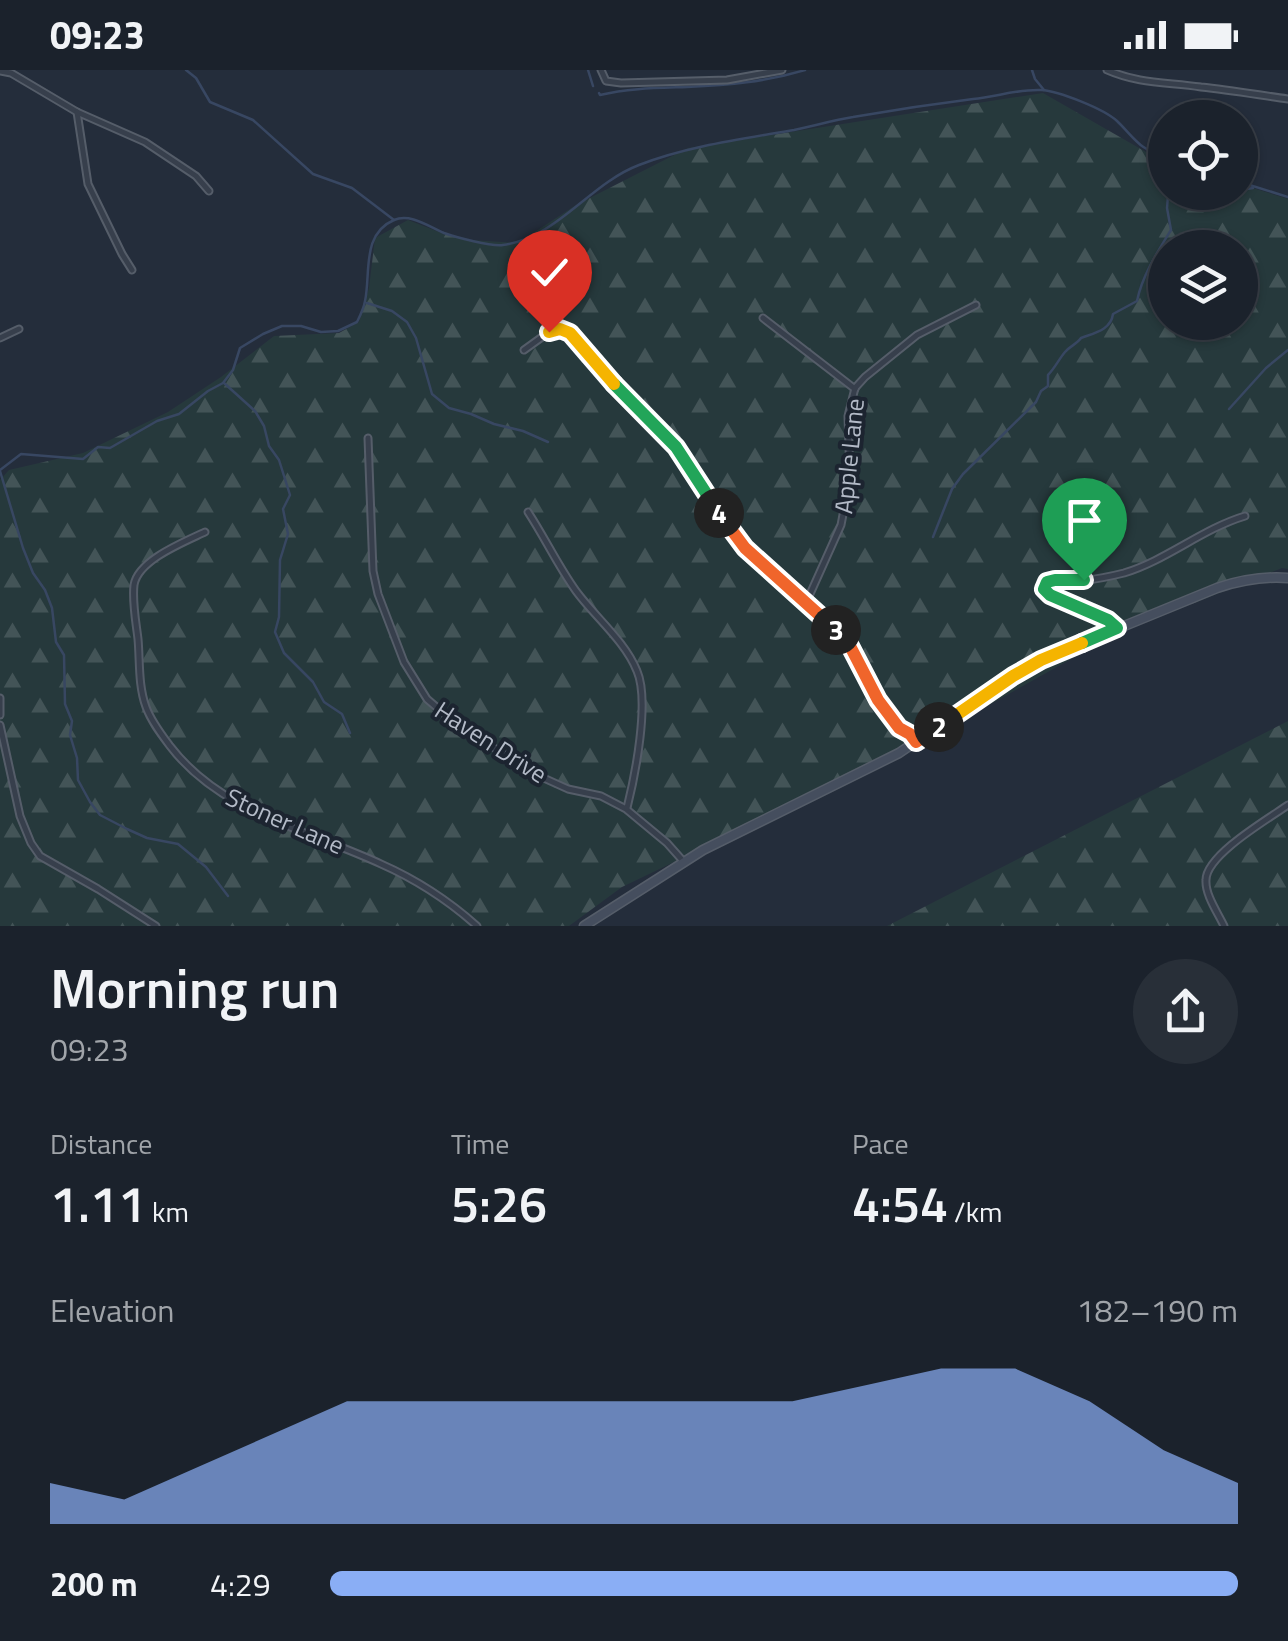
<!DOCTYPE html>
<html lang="en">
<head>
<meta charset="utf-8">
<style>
  :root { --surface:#1b222c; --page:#282f38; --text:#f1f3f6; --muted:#a0a4a9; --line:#393f48; --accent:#8aaef5 }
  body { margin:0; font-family:"Titillium Web",sans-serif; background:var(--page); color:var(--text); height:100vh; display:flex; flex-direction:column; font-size:38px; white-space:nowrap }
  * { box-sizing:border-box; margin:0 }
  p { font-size:32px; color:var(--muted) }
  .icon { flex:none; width:55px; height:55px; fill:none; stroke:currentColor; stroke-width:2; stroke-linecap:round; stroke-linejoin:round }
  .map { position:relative; height:856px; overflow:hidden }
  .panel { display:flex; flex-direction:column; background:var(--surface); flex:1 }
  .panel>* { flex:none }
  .buttons { position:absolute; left:1148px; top:30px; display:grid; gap:20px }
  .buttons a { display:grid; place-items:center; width:110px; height:110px; border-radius:50%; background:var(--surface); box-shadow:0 2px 8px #0004,0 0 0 2px var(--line); font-size:50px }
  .pin { position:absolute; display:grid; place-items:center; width:85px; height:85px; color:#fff; margin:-102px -42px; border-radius:50% 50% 50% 0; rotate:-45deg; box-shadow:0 0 10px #0007 }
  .pin .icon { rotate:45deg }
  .km { position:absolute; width:50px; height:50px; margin:-25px; border-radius:50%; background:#222; color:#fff; font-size:28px; line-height:50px; text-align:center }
  .round { display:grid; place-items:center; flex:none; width:105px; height:105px; border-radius:52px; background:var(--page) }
  .summary { display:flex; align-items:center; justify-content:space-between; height:170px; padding:0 50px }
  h1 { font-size:55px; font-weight:600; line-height:75px }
  .metrics { display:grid; grid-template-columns:repeat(3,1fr); gap:15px; height:170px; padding:10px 50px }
  .metrics div { display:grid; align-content:center }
  .metrics b { font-size:50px; font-weight:600 }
  .metrics small { font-size:28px; font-weight:400 }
  .metrics p { font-size:28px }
  .chart { height:280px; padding:20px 50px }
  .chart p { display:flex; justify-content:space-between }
  .chart svg { width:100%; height:180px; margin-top:10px; fill:var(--accent); opacity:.7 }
  ul { padding:0 50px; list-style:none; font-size:32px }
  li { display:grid; grid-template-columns:160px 120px 1fr; align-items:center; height:75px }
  li i { height:25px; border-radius:12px; background:var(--accent) }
  .status { display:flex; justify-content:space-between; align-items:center; height:70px; padding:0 50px; background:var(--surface); direction:ltr }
  .status svg { height:28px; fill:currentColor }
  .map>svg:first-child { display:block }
</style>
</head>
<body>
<div class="status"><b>09:23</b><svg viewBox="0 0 49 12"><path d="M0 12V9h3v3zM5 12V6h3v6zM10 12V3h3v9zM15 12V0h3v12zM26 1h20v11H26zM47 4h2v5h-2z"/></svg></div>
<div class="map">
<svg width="1288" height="856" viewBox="0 0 1288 856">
  <defs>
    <pattern id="forest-firs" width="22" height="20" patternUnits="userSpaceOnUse" patternTransform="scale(2.5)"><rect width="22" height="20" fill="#26393c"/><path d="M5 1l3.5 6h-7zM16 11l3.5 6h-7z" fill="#435457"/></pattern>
  </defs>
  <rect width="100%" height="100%" fill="#242d3b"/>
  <g fill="url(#forest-firs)" fill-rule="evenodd">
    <path d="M1043 23 1153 86 1165 90V122H1240V114L1288 129V499L1282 498 1116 564 917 675 622 817 569 856H0V410L9 400 83 383 168 342 221 307 274 266 339 263 359 252 369 218 375 168 408 150 444 164 470 170 518 173 576 135 688 78ZM1165 178H1240V252H1165Z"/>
    <path d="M1288 651V856H887Z"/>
  </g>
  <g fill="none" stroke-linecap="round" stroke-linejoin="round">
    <g stroke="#384762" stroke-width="2.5">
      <path d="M186 0 196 8 210 32 253 50 313 104 352 118 394 150"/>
      <path d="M588 0 593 16"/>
      <path d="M1032 0 1035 9 1044 20"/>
      <path d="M599 23 600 25C629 18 658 18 687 17 729 15 765 12 805 0"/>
      <path d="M1240 112 1288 127"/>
      <path d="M1240 120 1253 118"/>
      <path d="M367 233 392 241 407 252 416 268 432 324 449 338 471 344 494 354 523 361 548 372"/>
      <path d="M224 313 255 341 264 356 269 376 279 390 290 425 283 439 288 464 280 490 279 547 275 562 284 583 313 612 324 632 342 644 350 663"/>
      <path d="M1229 339 1266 298 1288 280"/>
      <path d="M0 400 21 384 83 389 98 377 110 378 157 351 179 344 208 321 223 313 233 300 240 278 263 264 282 256H301L321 262 338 261 357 252C360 246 364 238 365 231 371 204 361 164 394 150 411 143 429 157 444 163 455 167 492 177 503 175 557 168 589 114 639 95 688 76 742 69 794 60 814 56 833 50 853 47 893 40 933 34 973 29 996 27 1017 19 1041 20 1059 21 1104 39 1117 51 1132 65 1142 84 1165 84"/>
      <path d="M0 401 23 478 33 503 45 520 52 538 56 572 64 585 65 634 72 651 70 665 77 688 78 710 90 732 100 745 127 759 147 768 178 774 206 797 228 826"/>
      <path d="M933 467 952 419 963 404 1036 332 1041 321 1048 316V305C1055 298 1059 289 1065 282 1070 276 1077 274 1081 268 1094 263 1111 260 1113 244L1137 231C1142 206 1158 181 1171 160L1167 138 1168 126H1203L1224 122"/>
    </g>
    <defs>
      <g id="street">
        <path d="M601 0 606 11 621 13 727 10 782 0"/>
        <path d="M1107 0C1139 14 1166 12 1201 17 1230 20 1259 25 1288 29"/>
        <path d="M0 1 11 3 77 42 145 72 196 106 209 121"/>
        <path d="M77 42 88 114 122 184 132 200"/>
        <path d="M763 248 855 319"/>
        <path d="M0 268 19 259"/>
        <path d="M524 280 549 262 560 259 570 263 600 299 675 377 733 463 745 478 828 552 850 576 878 630 899 658 909 664 916 672"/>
        <path d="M368 368 373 501 378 524 404 592 427 629 456 654 537 705 568 719 601 726 626 739 667 773 683 791"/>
        <path d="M528 442C545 468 558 496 576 521 595 547 625 571 637 601 650 631 635 706 627 738"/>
        <path d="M205 462C184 472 138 490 134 515 132 532 136 552 138 569 140 591 138 615 146 637 151 651 161 664 170 676 221 743 308 760 381 794 415 809 449 831 477 856"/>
        <path d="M806 533 841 455 850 408 848 346 855 318 865 307 917 265 976 235"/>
        <path d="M1117 558 1108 550 1050 525 1044 519 1047 513C1060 509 1072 511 1086 510 1098 509 1112 506 1124 503 1167 490 1202 459 1245 446"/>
        <path d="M0 628V645"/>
        <path d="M0 655 20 746 31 773 40 786 98 819 156 856"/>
        <path d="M1224 856C1218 843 1205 825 1206 810 1206 785 1268 749 1288 735"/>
      </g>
      <path id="secondary" d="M584 856 703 780 899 683 1013 606 1041 590 1217 518C1241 510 1263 506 1288 508"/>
    </defs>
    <use href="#street" stroke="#555d69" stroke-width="9"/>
    <use href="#secondary" stroke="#555d69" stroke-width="11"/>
    <use href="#street" stroke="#373f4c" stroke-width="5"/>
    <use href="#secondary" stroke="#454e5e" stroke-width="8"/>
  </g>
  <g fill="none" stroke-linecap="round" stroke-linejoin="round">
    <defs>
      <path id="split-1" d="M1082 573 1117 558 1108 550 1050 525 1044 519 1047 512 1055 510H1084"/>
      <path id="split-2" d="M939 657 1013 606 1041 590 1082 573"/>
      <path id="split-3" d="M836 560 850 576 878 630 899 658 910 664 916 672 939 657"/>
      <path id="split-4" d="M719 443 745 478 836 560"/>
      <path id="split-5" d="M614 314 676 377 719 443"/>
      <path id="split-6" d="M549 262 560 259 570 263 614 314"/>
    </defs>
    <use href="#split-1" stroke="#fff" stroke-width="20"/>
    <use href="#split-2" stroke="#fff" stroke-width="20"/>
    <use href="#split-3" stroke="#fff" stroke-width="20"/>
    <use href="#split-4" stroke="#fff" stroke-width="20"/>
    <use href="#split-5" stroke="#fff" stroke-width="20"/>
    <use href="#split-6" stroke="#fff" stroke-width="20"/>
    <use href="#split-1" stroke="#22a559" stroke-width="12"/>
    <use href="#split-2" stroke="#f5b400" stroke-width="12"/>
    <use href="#split-3" stroke="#f0652b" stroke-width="12"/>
    <use href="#split-4" stroke="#f0652b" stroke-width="12"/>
    <use href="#split-5" stroke="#22a559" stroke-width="12"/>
    <use href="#split-6" stroke="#f5b400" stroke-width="12"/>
  </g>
  <g text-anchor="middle" stroke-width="8" stroke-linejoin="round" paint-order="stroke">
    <g font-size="25" fill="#b3bac7" stroke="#1c2430">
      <text transform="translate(849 386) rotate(-84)" y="9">Apple Lane</text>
      <text transform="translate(491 672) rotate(33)" y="9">Haven Drive</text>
      <text transform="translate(285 751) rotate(24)" y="9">Stoner Lane</text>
    </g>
  </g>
</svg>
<div class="buttons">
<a><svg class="icon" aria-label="locate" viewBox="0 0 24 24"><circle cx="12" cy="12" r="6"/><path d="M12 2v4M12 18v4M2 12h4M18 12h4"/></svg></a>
<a><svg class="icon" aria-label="layers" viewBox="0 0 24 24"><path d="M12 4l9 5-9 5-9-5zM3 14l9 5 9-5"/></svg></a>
</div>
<div class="pin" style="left:1084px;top:510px;background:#1e9e55"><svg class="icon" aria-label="arrive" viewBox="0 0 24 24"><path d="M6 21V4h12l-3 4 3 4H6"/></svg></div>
<div class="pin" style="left:549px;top:262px;background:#d93025"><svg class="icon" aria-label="check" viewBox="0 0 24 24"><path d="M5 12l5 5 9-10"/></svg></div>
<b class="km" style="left:939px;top:657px">2</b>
<b class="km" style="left:836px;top:560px">3</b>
<b class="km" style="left:719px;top:443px">4</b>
</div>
<section class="panel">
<div class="summary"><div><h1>Morning run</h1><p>09:23</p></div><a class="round"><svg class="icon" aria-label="share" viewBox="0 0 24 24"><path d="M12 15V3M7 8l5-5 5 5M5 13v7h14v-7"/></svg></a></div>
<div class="metrics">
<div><p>Distance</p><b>1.11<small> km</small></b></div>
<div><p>Time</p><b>5:26</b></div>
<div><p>Pace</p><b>4:54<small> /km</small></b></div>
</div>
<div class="chart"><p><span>Elevation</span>182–190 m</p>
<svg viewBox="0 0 160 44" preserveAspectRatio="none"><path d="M0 44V34L10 38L20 30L30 22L40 14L50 14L60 14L70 14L80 14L90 14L100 14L110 10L120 6L130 6L140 14L150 26L160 34V44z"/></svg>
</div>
<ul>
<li><b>200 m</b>4:29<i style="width:100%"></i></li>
</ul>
</section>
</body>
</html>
